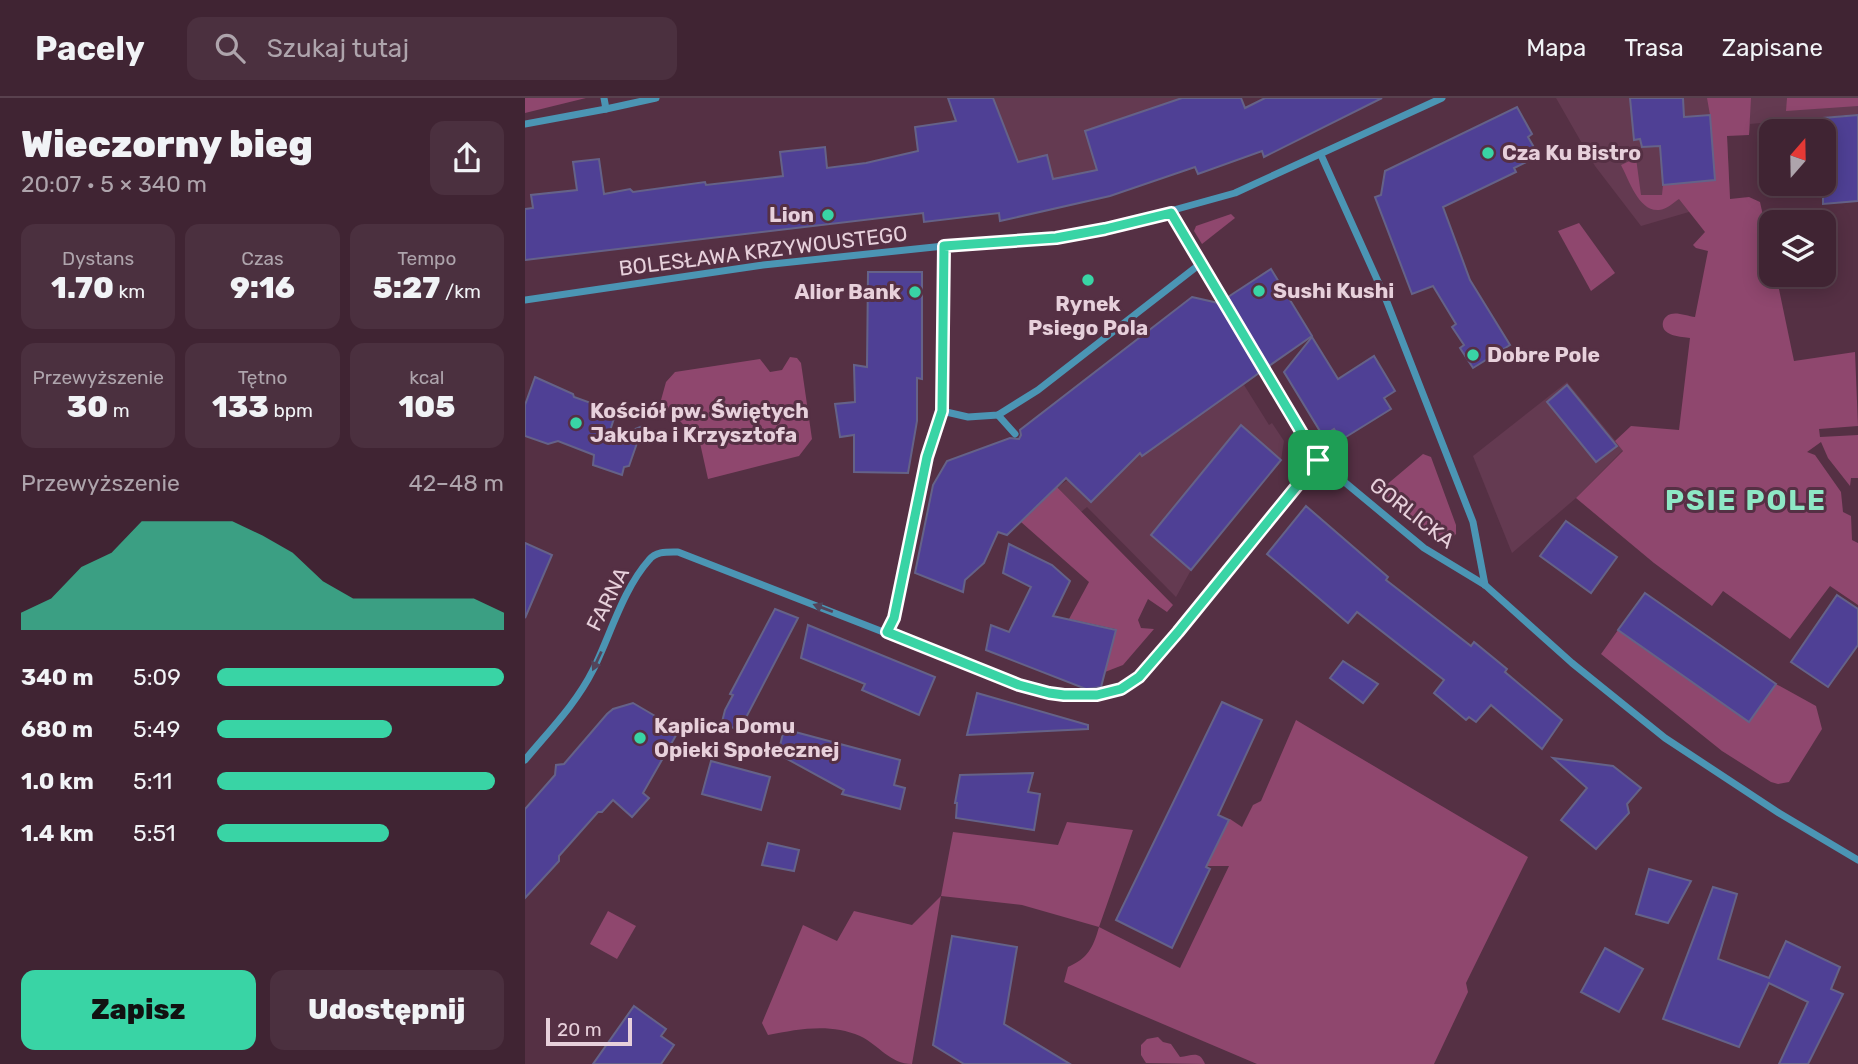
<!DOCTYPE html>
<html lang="pl">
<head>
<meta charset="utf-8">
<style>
  :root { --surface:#402433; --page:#4b303f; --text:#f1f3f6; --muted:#aea4ac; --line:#59414e; --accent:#39d4a5 }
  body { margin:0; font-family:Rubik,sans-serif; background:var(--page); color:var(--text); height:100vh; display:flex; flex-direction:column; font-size:26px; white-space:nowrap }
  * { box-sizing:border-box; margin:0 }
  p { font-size:23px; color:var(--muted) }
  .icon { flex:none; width:38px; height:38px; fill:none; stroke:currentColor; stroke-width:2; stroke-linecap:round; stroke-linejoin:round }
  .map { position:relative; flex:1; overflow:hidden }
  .side { display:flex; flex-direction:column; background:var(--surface); width:525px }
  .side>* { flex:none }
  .needle { width:46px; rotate:20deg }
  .fabs { position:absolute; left:1234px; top:21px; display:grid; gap:14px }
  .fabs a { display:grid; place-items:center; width:77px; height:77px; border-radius:14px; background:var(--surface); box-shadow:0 4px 18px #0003,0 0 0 2px var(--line); font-size:35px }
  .scale { position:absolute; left:21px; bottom:18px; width:86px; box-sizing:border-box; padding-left:7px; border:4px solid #e7d0db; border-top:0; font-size:19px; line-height:24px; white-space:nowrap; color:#e7d0db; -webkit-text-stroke:5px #553044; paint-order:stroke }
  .pin { position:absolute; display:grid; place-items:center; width:60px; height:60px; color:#fff; margin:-30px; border-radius:14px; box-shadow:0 4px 10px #0006 }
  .round { display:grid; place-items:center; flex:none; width:74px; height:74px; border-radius:14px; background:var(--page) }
  .headline { display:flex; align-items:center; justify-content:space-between; height:119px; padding:0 21px }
  h1 { font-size:38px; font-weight:800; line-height:52px }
  .metrics { display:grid; grid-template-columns:repeat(3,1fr); gap:10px; height:119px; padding:7px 21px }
  .metrics div { display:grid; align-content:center; border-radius:14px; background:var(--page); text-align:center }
  .metrics b { font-size:30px; font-weight:800 }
  .metrics small { font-size:19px; font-weight:400 }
  .metrics p { font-size:19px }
  .chart { height:196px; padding:14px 21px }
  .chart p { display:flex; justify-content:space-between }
  .chart svg { width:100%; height:126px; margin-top:7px; fill:var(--accent); opacity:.7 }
  .primary-button { display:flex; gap:14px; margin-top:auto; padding:14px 21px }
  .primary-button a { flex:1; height:80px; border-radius:14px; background:var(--accent); color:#111; font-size:28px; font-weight:800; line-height:80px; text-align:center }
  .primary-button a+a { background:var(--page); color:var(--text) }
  ul { padding:0 21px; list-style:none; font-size:23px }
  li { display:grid; grid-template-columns:112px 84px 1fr; align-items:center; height:52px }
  li i { height:18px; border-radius:9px; background:var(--accent) }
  header { display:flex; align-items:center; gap:42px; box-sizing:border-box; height:98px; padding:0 35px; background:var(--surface); border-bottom:2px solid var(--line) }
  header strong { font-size:33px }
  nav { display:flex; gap:38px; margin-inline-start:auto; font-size:24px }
  .search { width:490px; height:63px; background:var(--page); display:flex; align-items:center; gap:18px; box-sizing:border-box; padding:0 24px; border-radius:14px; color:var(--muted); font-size:26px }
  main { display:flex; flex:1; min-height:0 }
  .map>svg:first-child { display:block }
</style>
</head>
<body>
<header>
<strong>Pacely</strong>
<div class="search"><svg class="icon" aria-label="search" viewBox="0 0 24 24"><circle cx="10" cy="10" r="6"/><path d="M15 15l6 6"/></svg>Szukaj tutaj</div>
<nav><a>Mapa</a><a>Trasa</a><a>Zapisane</a></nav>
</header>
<main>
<section class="side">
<div class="headline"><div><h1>Wieczorny bieg</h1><p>20:07 · 5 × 340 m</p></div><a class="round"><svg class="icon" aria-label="share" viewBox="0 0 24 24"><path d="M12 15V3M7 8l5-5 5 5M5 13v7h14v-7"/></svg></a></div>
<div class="metrics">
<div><p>Dystans</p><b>1.70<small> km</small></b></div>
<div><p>Czas</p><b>9:16</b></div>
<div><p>Tempo</p><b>5:27<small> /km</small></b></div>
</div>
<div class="metrics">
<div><p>Przewyższenie</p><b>30<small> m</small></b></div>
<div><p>Tętno</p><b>133<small> bpm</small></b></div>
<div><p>kcal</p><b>105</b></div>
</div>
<div class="chart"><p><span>Przewyższenie</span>42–48 m</p>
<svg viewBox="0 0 160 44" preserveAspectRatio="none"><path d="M0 44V38L10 33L20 22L30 17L40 6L50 6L60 6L70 6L80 11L90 17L100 27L110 33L120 33L130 33L140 33L150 33L160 38V44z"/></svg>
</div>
<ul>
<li><b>340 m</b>5:09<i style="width:100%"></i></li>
<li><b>680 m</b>5:49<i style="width:61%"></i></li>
<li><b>1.0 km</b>5:11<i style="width:97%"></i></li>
<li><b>1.4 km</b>5:51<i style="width:60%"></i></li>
</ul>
<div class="primary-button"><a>Zapisz</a><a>Udostępnij</a></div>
</section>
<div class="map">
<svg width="1333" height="966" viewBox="0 0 1333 966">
  <rect width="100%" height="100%" fill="#553044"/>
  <g fill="#643a51">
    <path d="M443 0H657L560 33 581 99 475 123 460 47Z"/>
    <path d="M1031 0H1333V16L1225 26 1224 37H1202L1205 102 1116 128 1070 68Z"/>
    <path d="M714 270 724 283 719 287 744 327 747 325 759 343 756 362 666 472 651 499 562 409 556 414 532 389Z"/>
    <path d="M1042 284 1098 352 1051 400 987 455 948 358Z"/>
  </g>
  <g fill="#8f476e">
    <path d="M0 0H61L0 15Z"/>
    <path d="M1182 0H1226L1224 37 1202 38 1205 101 1224 99 1235 104 1246 154V177H1251L1269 263 1330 254 1333 328 1294 331 1295 339 1333 337V380H1326L1325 388 1303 360 1296 344 1282 354 1290 357 1316 394 1318 414 1326 418 1327 442 1333 445V507L1305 488 1265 541 1198 493 1187 508 1129 465 1051 400 1098 353 1090 343 1106 328 1154 332 1165 240C1156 239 1135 238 1138 224 1139 220 1142 217 1146 216 1152 214 1163 218 1170 219L1183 153 1171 150 1168 147 1180 134 1154 101C1148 105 1142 111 1134 112 1114 114 1104 82 1096 67L1111 60 1116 97H1137L1138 87 1190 82 1185 17Z"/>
    <path d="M1262 0H1333V8L1261 13Z"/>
    <path d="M706 116 710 120 677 146 669 133 671 128Z"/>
    <path d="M1054 125 1090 175 1066 193 1033 133Z"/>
    <path d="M265 259 272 260 276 265 287 341 274 358 183 381 175 345 136 302 141 284 150 274 235 261 245 274 257 272Z"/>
    <path d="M898 356 906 359 931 427V436C917 451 894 432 887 418L879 417 853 394Z"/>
    <path d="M532 389 648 507 642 514 623 501 613 522 616 530 629 531 598 567 580 574 590 531 544 521 564 484 496 424Z"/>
    <path d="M1093 532 1224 624 1251 586 1291 608 1297 631 1264 684 1253 686 1246 684 1197 653 1076 556Z"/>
    <path d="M771 622 1003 759 941 885 943 894 909 966H732L539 884 543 869C563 860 568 850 574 829L497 807 416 798 387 966C365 966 354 947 335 938 305 925 274 931 243 937L237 925 278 827 312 843 329 813 387 827 416 798 428 734 533 747 542 724 608 732 574 829 655 870 704 768H681L705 721 717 729 728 707 736 703Z"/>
    <path d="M83 813 111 828 92 861 65 846Z"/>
    <path d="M633 939 638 944 646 946 655 959C665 959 674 951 680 966L621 965 616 957V947L622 941Z"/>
  </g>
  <g fill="#4f4095" stroke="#656288" stroke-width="2">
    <path d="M423 0H468L493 64 522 57 528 81 572 72 560 33 657 0H716L720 10 740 0H857L739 59 737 53 673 76 670 69 585 98 475 123 474 115 399 124 398 115 0 162V111L8 110 6 97 52 92 48 64 74 61 79 96 105 91 108 94 180 84 181 87 258 78 255 54 300 49 302 70 341 65 393 53 390 29 431 23Z"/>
    <path d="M1105 0H1158L1159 19 1185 17 1190 82 1138 87 1135 48 1117 49 1115 41 1109 42Z"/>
    <path d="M992 9 1007 36 1003 39 1014 58 989 70 991 74 918 109 945 182 985 247 948 270 935 250 939 247 927 229 931 226 908 188 887 196 850 99 856 97 860 73Z"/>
    <path d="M1333 17V103L1298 106V20Z"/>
    <path d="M746 171 787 238 744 268 703 199Z"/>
    <path d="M343 174H397V281L392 280V323L383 375 329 374V337L315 339 310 306 330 304 329 267 342 269Z"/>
    <path d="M667 199 693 205 734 275 617 358 615 355 566 404 541 380 482 437 473 434 459 465 440 482 438 494 390 475 408 387 422 363 485 340 494 341 496 337 495 332Z"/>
    <path d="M787 239 813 281 849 258 870 293 859 300 866 311 816 342 809 331 798 338 759 274Z"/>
    <path d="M10 279 48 296 49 299 91 314 82 342 118 328 104 368 99 369 97 377 68 367 69 357 33 343 23 346 0 338V307Z"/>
    <path d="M1042 287 1092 348 1071 364 1022 304Z"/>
    <path d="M716 327 756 362 666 472 626 437Z"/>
    <path d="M781 408 863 479 861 482 946 548 949 544 982 571 980 574 1037 622 1017 651 966 607 951 624 944 619 941 622 909 595 919 582 832 514 823 525 742 456Z"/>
    <path d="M1041 423 1092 459 1066 495 1015 458Z"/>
    <path d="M0 445 27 457 0 520Z"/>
    <path d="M484 446 527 467 545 483 528 518 591 532 576 589 561 591 461 552 466 527 484 534 506 489 478 475Z"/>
    <path d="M1120 495 1251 586 1224 624 1093 532Z"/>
    <path d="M1312 497 1333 511V547L1303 589 1266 564Z"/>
    <path d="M250 511 273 520 214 633 197 624 200 612 208 597 205 596Z"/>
    <path d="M283 527 410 579 394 617 337 592 340 586 276 560Z"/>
    <path d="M818 563 853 586 838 605 805 580Z"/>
    <path d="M452 595 563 627V631L442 637Z"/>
    <path d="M697 604 737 622 693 717 704 722 681 769 685 771 647 850 591 822Z"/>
    <path d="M108 605 154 632 118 695 124 700 107 719 88 702 77 714H73L34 758V763L0 800V711L30 677 31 667 39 666 82 616 88 611Z"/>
    <path d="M259 631 375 662 369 687 380 690 375 711 317 696 319 692 253 656Z"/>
    <path d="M1028 660 1088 668 1116 690 1102 706 1104 715 1071 751 1036 722 1062 690Z"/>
    <path d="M186 663 245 679 236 712 177 696Z"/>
    <path d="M508 675 503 694 515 696 509 732 431 720 432 705H430L435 677Z"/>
    <path d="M243 745 274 752 269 773 237 767Z"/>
    <path d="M1124 771 1166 783 1143 825 1111 816Z"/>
    <path d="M1188 789 1212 796 1193 861 1244 880 1261 843 1315 869 1306 891 1318 896 1283 966H1254L1283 904 1244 885 1214 949 1138 921Z"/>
    <path d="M427 838 492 849 479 926 545 966H439L408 947Z"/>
    <path d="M1080 850 1118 871 1094 914 1056 894Z"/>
    <path d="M109 908 141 931 136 938 149 947 136 966H68Z"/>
  </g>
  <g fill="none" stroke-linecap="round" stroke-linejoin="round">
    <g stroke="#4b95b4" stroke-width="7">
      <path d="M79 0 81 11 131 0"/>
      <path d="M0 26 81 11"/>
      <path d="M796 57 860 199 948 424 960 487"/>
      <path d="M646 115 793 362 899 450 960 487 1047 565 1140 640 1254 715 1333 762"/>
      <path d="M0 202 238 167 419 148 531 140 580 131 710 95 917 0"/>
      <path d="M417 313 443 319 473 317 513 292 675 166"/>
      <path d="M473 317 490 336"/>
      <path d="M362 535 368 520 402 359 417 313 419 148"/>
      <path d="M0 662C24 633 51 606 68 572 85 538 98 491 124 462 131 453 142 454 153 454L494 587C539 598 573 606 614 579L793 362"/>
    </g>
  </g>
  <defs><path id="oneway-solid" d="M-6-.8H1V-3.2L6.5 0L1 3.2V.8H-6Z" transform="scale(1.75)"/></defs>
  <g fill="#53445a">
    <use href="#oneway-solid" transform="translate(298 510) rotate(-159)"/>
    <use href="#oneway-solid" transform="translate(72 563) rotate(115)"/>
  </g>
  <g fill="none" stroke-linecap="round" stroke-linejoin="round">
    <defs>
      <path id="route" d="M646 115 793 362 653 534 614 579 596 591 572 597H539L524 595 494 587 362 534 369 520 402 359 417 313 419 148 531 140 580 131Z"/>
    </defs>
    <use href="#route" stroke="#fff" stroke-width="14"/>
    <use href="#route" stroke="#39d4a5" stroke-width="9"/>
  </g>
  <g fill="#39d4a5" stroke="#553044" stroke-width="2.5">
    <circle cx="963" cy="55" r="7"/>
    <circle cx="303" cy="117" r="7"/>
    <circle cx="563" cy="182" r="7"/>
    <circle cx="734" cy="193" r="7"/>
    <circle cx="390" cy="194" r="7"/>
    <circle cx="948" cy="257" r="7"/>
    <circle cx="51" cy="325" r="7"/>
    <circle cx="115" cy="640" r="7"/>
  </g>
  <g text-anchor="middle" stroke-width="6" stroke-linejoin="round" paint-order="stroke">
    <g font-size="21" font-weight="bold" fill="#e7d0db" stroke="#553044" text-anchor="start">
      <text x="977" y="62">Cza Ku Bistro</text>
      <text x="289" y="124" text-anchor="end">Lion</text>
      <text x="748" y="200">Sushi Kushi</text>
      <text x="376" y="201" text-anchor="end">Alior Bank</text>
      <text x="563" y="213" text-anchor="middle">Rynek<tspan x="563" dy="24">Psiego Pola</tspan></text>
      <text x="962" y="264">Dobre Pole</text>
      <text x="65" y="320">Kościół pw. Świętych<tspan x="65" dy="24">Jakuba i Krzysztofa</tspan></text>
      <text x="129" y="635">Kaplica Domu<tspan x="129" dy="24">Opieki Społecznej</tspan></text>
    </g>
    <g font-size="21" fill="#e7d0db" stroke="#553044">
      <text transform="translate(238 153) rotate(-7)" y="7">BOLESŁAWA KRZYWOUSTEGO</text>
      <text transform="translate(887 415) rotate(38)" y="7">GORLICKA</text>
      <text transform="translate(83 501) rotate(-63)" y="7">FARNA</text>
    </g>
    <g font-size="28" font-weight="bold" letter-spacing="2" fill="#8ee8c5" stroke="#553044">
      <text x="1221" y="412">PSIE POLE</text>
    </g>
  </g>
</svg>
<div class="fabs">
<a><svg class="needle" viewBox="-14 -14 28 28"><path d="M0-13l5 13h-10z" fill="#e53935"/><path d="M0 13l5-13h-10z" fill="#aea4ac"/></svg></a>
<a><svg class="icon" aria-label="layers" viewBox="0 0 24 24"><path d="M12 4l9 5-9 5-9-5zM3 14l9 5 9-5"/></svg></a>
</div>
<div class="scale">20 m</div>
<div class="pin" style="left:793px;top:362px;background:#1e9e55"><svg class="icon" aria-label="arrive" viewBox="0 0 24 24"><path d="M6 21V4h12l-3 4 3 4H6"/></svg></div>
</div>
</main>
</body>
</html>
